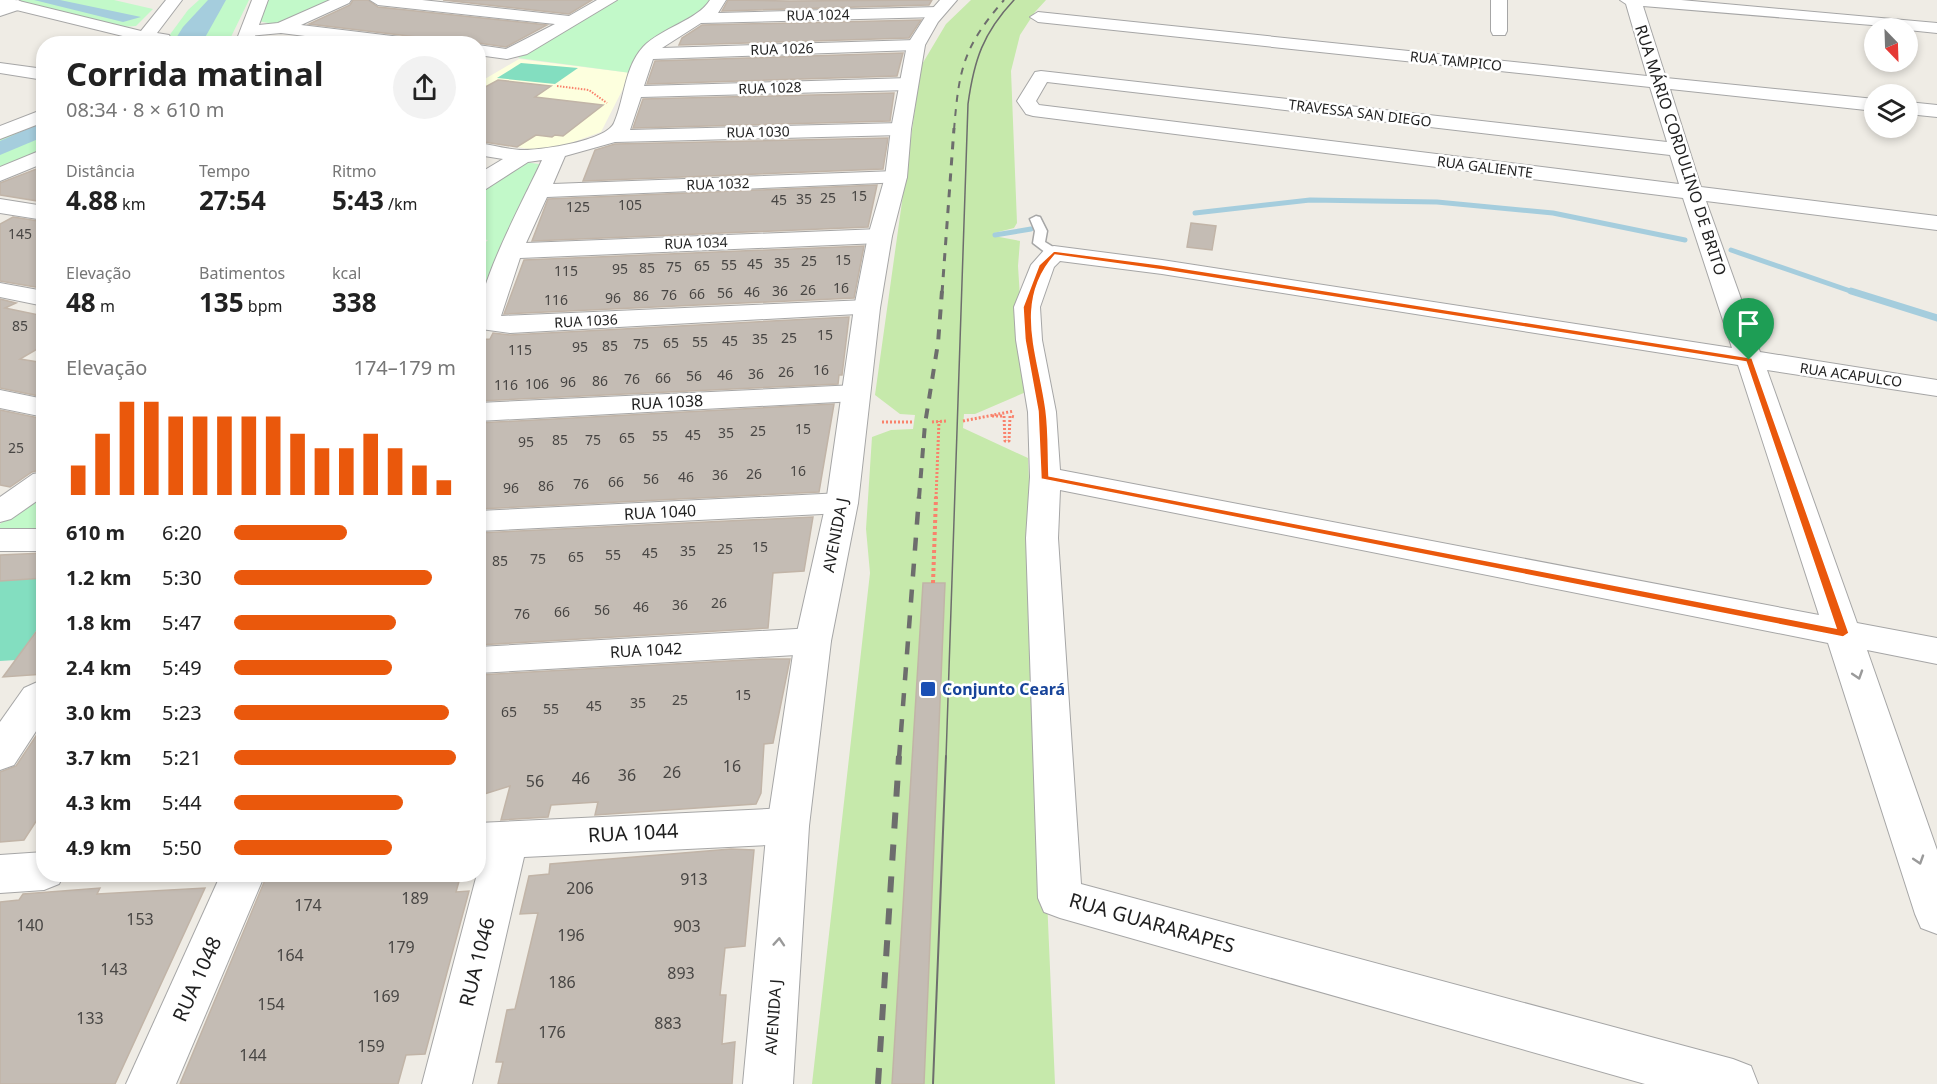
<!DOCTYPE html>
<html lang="pt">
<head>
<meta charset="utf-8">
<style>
  :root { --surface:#fff; --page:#f2f2f2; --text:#222; --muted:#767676; --accent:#ea580c }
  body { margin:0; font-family:"Noto Sans",sans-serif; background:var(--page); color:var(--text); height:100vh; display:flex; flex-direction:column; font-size:22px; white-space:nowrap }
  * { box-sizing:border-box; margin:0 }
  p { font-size:20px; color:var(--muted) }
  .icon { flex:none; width:33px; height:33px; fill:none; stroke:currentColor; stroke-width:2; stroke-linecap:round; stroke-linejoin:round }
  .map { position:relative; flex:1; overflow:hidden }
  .drawer { position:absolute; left:36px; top:36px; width:450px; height:846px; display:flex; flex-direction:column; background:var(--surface); border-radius:24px; box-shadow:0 3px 9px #0003 }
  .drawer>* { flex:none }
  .needle { width:39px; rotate:157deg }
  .tools { position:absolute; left:1864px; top:18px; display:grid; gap:12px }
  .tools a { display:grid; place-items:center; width:54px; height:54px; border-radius:50%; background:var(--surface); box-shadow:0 3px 9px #0003; font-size:30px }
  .pin { position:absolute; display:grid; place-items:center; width:51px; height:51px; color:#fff; margin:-62px -26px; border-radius:50% 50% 50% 0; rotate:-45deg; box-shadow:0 0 6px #0007 }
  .pin .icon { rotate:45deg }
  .round { display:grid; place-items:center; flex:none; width:63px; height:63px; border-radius:32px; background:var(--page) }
  .headline { display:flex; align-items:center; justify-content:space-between; height:102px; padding:0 30px }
  h1 { font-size:33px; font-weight:700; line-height:45px }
  .figures { display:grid; grid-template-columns:repeat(3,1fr); gap:9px; height:102px; padding:6px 30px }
  .figures div { display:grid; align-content:center }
  .figures b { font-size:26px; font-weight:700 }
  .figures small { font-size:16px; font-weight:400 }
  .figures p { font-size:16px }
  .chart { height:168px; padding:12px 30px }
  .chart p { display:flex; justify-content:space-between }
  .chart svg { width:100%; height:108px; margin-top:6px; stroke:var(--accent); stroke-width:6 }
  ul { padding:0 30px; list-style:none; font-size:20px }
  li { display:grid; grid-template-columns:96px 72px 1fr; align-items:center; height:45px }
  li i { height:15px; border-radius:8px; background:var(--accent) }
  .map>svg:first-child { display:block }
</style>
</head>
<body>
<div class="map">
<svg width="1937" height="1084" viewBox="0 0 1937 1084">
  <rect width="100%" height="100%" fill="#efece5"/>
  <path fill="#fdffde" d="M519 59 631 73 601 132 546 152 479 140 478 83Z"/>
  <path fill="#c6e9ab" d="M971 0H1046L1035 12 1020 35 1011 71 1017 223 1014 228 994 233V236L1020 241 1018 266 1026 392 975 414H964L963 428 1028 458 1055 1084H924L944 583H923L892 1084H812L870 573 866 529 872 437 891 430 913 429 915 415 900 414 875 395 921 66 946 24Z"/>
  <g fill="#c2f9c9">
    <path d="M10 0H114L153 9 136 26 123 27Z"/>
    <path d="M199 0H249L228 43 163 44 188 10Z"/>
    <path d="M267 0H335L281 23 273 24 258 21Z"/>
    <path d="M614 0H714L631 73 518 58Z"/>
    <path d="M43 117V150L0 169V135Z"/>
    <path d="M525 162 545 165 486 292 479 294V248L488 240 479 239V187Z"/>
    <path d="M43 493V533L0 532V524L5 520Z"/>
  </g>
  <g fill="#83dec0">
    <path d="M521 63 578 68 555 84 497 78Z"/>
    <path d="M43 578V621L16 660 0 661V581Z"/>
  </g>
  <g fill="#a5cddd">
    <path d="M34 0H60L141 17 123 22Z"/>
    <path d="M208 0H226L202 43H173L183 27Z"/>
    <path d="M43 122V137L0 155V141Z"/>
  </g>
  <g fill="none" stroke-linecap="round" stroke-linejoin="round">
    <g stroke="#a5cddd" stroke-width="5">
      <path d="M1195 213 1310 200 1437 202 1553 213 1685 240"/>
      <path d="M995 235 1031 229"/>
      <path d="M1731 250 1856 293"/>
    </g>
    <path stroke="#a5cddd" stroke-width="7" d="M1851 291 1937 318"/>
  </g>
  <g fill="#c4bcb4" stroke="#c1b4a7" stroke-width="1.5">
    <path d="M353 0H368L378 7 547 25 506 47 478 43 427 44 417 37 309 24 350 5Z"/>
    <path d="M443 0H592L569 14Z"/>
    <path d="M728 0 789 1 932 0 929 5 722 11Z"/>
    <path d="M921 20 909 38 679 45 682 38 702 25Z"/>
    <path d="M297 37 347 44H283Z"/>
    <path d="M903 53 897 76 647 84 655 61Z"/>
    <path d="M498 80 551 86 535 97 603 105 563 136 555 135 552 137 536 135 517 147 478 141V91Z"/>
    <path d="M894 93 890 121 633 128 643 99Z"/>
    <path d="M888 138 883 169 583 181 595 150 615 144Z"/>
    <path d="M44 166V202L0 195V183Z"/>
    <path d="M877 185 868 227 532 241 548 199Z"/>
    <path d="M13 217 44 222V287L41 288 0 281V224Z"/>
    <path d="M1191 223 1216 226 1212 250 1187 247Z"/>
    <path d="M864 246 854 298 504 314 524 260Z"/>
    <path d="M0 299 16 303 5 308 44 316V345L20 359 44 363V397L0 388Z"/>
    <path d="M849 317 842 375H839L838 384 478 401V340L490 339 493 333 510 335Z"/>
    <path d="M834 404 819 492 478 509V423Z"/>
    <path d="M0 410 44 419V469L32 472 10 487 0 485Z"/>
    <path d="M813 517 804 571 773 573 768 628 478 645V533Z"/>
    <path d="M44 553V578L0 581V555Z"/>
    <path d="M923 583H945L924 1084H892Z"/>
    <path d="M44 621V674L3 677Z"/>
    <path d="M765 659H790L773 743 764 744 761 793 756 804 595 815 598 802 551 805 548 817 501 820 510 786 478 796V675Z"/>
    <path d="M44 724V809L24 840 0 842V772L16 766Z"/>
    <path d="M731 849 754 850 745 946 725 948 720 995H726L722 1044 735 1042 732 1084H498L503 1062H496L507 1010 515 1009 538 913 520 914 529 876 549 874 550 864Z"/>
    <path d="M347 874H391L390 878 461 874 456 892 469 891 425 1054 406 1055 398 1084H180L265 880Z"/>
    <path d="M100 888 97 894 205 888 115 1084H0V902L19 900 23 894Z"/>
  </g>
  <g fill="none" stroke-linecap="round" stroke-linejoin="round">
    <defs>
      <path id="service" d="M1036 216 1040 217 1047 231 1045 242 1058 250V256H1050L1033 243 1035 231 1030 219Z"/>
      <g id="minor">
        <path d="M18 0 26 5 24 8 0 16V6Z"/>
        <path d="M330 0H351L349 3 301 25 417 39 425 44H369L281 33 249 36 241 31 249 26 278 23Z"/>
        <path d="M370 0H422L569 16 597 0H617L527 54 507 59 478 55V45L506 49 555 24 378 5Z"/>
        <path d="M710 0H726L718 13 938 7 946 12 938 17 701 23 662 48 916 40 922 41 925 45 922 49 916 50 653 59 644 86 909 78 916 80 918 84 916 88 909 90 641 97 630 130 901 123 908 125 911 129 908 133 901 135 615 142 565 156 553 184 896 171 904 172 907 177 904 182 547 197 526 243 880 229 888 231 892 236 888 241 880 243 520 258 501 316 867 300 876 303 880 308 876 313 510 333 481 329C466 303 529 190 542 160L528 162 486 189 478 190V174L503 159 478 155V143C493 145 509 150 524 150 542 150 606 141 614 123 625 98 624 68 643 47 661 28 698 20 710 0Z"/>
        <path d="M1491 0H1507V31L1505 35H1493L1491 31Z"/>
        <path d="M1620 0H1681L1937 23V33L1908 30V28L1643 6 1666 78 1875 99V111L1670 89 1701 187 1937 216V230L1706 201 1760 352 1937 380V396L1767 370 1857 623 1937 638V664L1867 650 1937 850V934L1921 928 1915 914 1828 643 1060 490 1058 538 1081 884 1733 1059 1751 1066 1758 1084H1645L1060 918 1044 912 1038 898 1026 538 1030 477 1028 412 1016 340 1014 307 1031 265 1046 248 1054 246 1162 260 1732 348 1683 198 1033 116 1026 114 1017 101 1035 72 1041 71 1667 142 1650 87 1038 22 1030 17 1038 12 1647 76 1626 4ZM1047 82 1670 155 1679 184 1039 105 1036 101ZM1060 261 1162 274 1738 365 1819 615 1060 470 1056 412 1042 340 1040 307 1054 267Z"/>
        <path d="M0 63 44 69V80L0 73Z"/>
        <path d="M1908 102 1937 105V117L1908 114Z"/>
        <path d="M0 199 44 206V220L0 213Z"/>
        <path d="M0 283 44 291V306L0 297Z"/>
        <path d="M856 385 866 387 870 393 866 399 856 401 478 421V403Z"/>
        <path d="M0 390 44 399V417L0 408Z"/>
        <path d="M44 472V496L11 519 0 522V497L33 474Z"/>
        <path d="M842 493 853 496 858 503 853 510 842 513 478 531V511Z"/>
        <rect x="0" y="529" width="44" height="22"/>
        <path d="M813 628 826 632 831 641 826 650 813 654 478 673V647Z"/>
        <path d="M44 679V719L14 765 0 770V722L24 688Z"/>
        <path d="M788 808 803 814 809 826 803 838 788 844 524 857 472 1084H422L477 874H478L481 859H478V823Z"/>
        <path d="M44 852V874H64L59 884 44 890 0 893V855Z"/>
        <path d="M221 874H265L176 1084H126Z"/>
      </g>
      <g id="tertiary">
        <path d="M0 0H15L141 31 166 0H182L157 33 169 35 171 39 165 44H132L135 39 0 6Z"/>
        <path d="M252 0H268L252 44H235Z"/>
        <path d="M940 0H957L938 22 925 45 911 129 907 177 892 236 880 308 858 503 831 641 809 826 793 1084H743L767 826 795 641 826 503 854 308 868 236 885 177 891 129 907 45 925 17Z"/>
        <path d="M44 109V122L0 139V126Z"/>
        <path d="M44 149V163L0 181V167Z"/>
      </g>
    </defs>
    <use href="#service" stroke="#a6a6a6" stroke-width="3"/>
    <use href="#minor" stroke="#a6a6a6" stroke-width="2"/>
    <use href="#tertiary" stroke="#a6a6a6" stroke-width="2"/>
    <path stroke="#f9826c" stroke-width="2" stroke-dasharray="1.5 1.5" stroke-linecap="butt" d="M557 86 589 90 607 103"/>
    <g stroke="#f9826c" stroke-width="3" stroke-dasharray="2 2" stroke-linecap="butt">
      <path d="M992 416H1004L1005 441H1009L1010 416 1015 417"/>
      <path d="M963 421 1014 411"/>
      <path d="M882 422H914"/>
      <path d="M932 422 947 421"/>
      <path d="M936 498 939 421"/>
    </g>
    <path stroke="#f9826c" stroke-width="4" stroke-dasharray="3 3" stroke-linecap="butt" d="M933 583 936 497"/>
    <use href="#service" fill="#fff" fill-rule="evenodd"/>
    <use href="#minor" fill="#fff" fill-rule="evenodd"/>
    <use href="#tertiary" fill="#fff" fill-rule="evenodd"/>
    <path stroke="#6d6d6d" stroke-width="1.5" d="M946 758 968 104C974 60 983 33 1014 0"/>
    <path stroke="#6d6d6d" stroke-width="2" d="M933 1084 946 756"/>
    <path stroke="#6d6d6d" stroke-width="2" stroke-dasharray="7 7" stroke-linecap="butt" d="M954 130C959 69 963 47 1004 0"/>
    <path stroke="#6d6d6d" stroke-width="3" stroke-dasharray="8 8" stroke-linecap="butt" d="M942 293 954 128"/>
    <path stroke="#6d6d6d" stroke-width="4" stroke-dasharray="10 10" stroke-linecap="butt" d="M919 498 925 424 938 343 942 291"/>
    <path stroke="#6d6d6d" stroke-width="4.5" stroke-dasharray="13 13" stroke-linecap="butt" d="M899 758 919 497"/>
    <path stroke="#6d6d6d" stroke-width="6" stroke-dasharray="16 16" stroke-linecap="butt" d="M878 1084 899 756"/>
  </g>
  <defs><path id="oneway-chevron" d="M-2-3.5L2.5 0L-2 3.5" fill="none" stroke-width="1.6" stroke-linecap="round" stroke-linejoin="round" transform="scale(1.5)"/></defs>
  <g stroke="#9a9a9a">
    <use href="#oneway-chevron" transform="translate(1858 675) rotate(72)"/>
    <use href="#oneway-chevron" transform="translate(1919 860) rotate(72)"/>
    <use href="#oneway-chevron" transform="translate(779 942) rotate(-86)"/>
  </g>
  <path fill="#ea580c" stroke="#fff" stroke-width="1.5" fill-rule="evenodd" d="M1054 251 1162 265 1752 358 1849 633 1843 637 1041 479 1038 411 1025 340 1023 307 1039 265ZM1055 255 1162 270 1746 362 1836 628 1049 476C1048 454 1049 432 1046 410 1039 356 1013 302 1055 255Z"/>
  <rect fill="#1a4fb4" stroke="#fff" stroke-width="2" x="920" y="681" width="16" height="16" rx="3"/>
  <g text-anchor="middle" stroke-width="5" stroke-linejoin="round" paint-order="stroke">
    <g font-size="14" fill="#1f1f1f" stroke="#fff">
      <text transform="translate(818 15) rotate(-1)" y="5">RUA 1024</text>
      <text transform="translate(782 49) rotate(-2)" y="5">RUA 1026</text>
      <text transform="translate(1456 61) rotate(6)" y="5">RUA TAMPICO</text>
      <text transform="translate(770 88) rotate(-2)" y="5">RUA 1028</text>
      <text transform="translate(1360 113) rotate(7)" y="5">TRAVESSA SAN DIEGO</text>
      <text transform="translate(758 132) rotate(-1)" y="5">RUA 1030</text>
      <text transform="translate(1485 167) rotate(7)" y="5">RUA GALIENTE</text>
      <text transform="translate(718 184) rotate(-2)" y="5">RUA 1032</text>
      <text transform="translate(696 243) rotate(-2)" y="5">RUA 1034</text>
      <text transform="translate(586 321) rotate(-3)" y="5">RUA 1036</text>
      <text transform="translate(1851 375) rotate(8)" y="5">RUA ACAPULCO</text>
    </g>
    <g font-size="14" fill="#484644">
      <text x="859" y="201">15</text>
      <text x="828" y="203">25</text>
      <text x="804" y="204">35</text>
      <text x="779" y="205">45</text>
      <text x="630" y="210">105</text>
      <text x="578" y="212">125</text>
      <text x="20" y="239">145</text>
      <text x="843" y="265">15</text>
      <text x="809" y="266">25</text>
      <text x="782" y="268">35</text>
      <text x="755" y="269">45</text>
      <text x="729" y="270">55</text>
      <text x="702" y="271">65</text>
      <text x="674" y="272">75</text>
      <text x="647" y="273">85</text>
      <text x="620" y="274">95</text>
      <text x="566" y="276">115</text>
      <text x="841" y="293">16</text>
      <text x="808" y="295">26</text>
      <text x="780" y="296">36</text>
      <text x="752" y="297">46</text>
      <text x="725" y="298">56</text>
      <text x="697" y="299">66</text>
      <text x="669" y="300">76</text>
      <text x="641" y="301">86</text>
      <text x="613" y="303">96</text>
      <text x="556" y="305">116</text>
      <text x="20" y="331">85</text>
      <text x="825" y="340">15</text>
      <text x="789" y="343">25</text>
      <text x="760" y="344">35</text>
      <text x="730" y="346">45</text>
      <text x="700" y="347">55</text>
      <text x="671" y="348">65</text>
      <text x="641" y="349">75</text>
      <text x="610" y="351">85</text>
      <text x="580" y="352">95</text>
      <text x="520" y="355">115</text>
      <text x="821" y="375">16</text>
      <text x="786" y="377">26</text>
      <text x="756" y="379">36</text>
      <text x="725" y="380">46</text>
      <text x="694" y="381">56</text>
      <text x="663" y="383">66</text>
      <text x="632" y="384">76</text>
      <text x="600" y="386">86</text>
      <text x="568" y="387">96</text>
      <text x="537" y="389">106</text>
      <text x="506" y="390">116</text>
      <text x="803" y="434">15</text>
      <text x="758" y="436">25</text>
      <text x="726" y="438">35</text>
      <text x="693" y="440">45</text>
      <text x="660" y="441">55</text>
      <text x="627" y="443">65</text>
      <text x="560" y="445">85</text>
      <text x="593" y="445">75</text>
      <text x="526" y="447">95</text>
      <text x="16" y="453">25</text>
      <text x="798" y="476">16</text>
      <text x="754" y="479">26</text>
      <text x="720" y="480">36</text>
      <text x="686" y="482">46</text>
      <text x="651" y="484">56</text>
      <text x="616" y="487">66</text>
      <text x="581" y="489">76</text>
      <text x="546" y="491">86</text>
      <text x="511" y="493">96</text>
      <text x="760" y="552">15</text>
      <text x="725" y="554">25</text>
      <text x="688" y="556">35</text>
      <text x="650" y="558">45</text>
      <text x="613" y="560">55</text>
      <text x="576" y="562">65</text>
      <text x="538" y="564">75</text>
      <text x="500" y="566">85</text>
      <text x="719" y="608">26</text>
      <text x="680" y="610">36</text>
      <text x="641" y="612">46</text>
      <text x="602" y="615">56</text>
      <text x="562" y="617">66</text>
      <text x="522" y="619">76</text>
      <text x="743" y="700">15</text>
      <text x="680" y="705">25</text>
      <text x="638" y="708">35</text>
      <text x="594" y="711">45</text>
      <text x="551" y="714">55</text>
      <text x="509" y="717">65</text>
    </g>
    <g font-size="16" fill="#1f1f1f" stroke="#fff">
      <text transform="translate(1681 150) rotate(72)" y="6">RUA MÁRIO CORDULINO DE BRITO</text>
      <text transform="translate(667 402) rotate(-3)" y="6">RUA 1038</text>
      <text transform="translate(660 512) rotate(-3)" y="6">RUA 1040</text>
      <text transform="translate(835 535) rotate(-79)" y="6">AVENIDA J</text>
      <text transform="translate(646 650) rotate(-3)" y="6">RUA 1042</text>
      <text transform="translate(773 1017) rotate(-86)" y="6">AVENIDA J</text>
    </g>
    <g font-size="16" font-weight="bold" fill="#164399" stroke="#fff" text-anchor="start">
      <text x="942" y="695">Conjunto Ceará</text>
    </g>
    <g font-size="16" fill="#484644">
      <text x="732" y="772">16</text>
      <text x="672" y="778">26</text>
      <text x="627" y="781">36</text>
      <text x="581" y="784">46</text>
      <text x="535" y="787">56</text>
      <text x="694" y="885">913</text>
      <text x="580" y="894">206</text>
      <text x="415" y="904">189</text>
      <text x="308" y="911">174</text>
      <text x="140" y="925">153</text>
      <text x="30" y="931">140</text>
      <text x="687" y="932">903</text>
      <text x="571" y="941">196</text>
      <text x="401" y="953">179</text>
      <text x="290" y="961">164</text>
      <text x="114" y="975">143</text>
      <text x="681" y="979">893</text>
      <text x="562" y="988">186</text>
      <text x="386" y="1002">169</text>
      <text x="271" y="1010">154</text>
      <text x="90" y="1024">133</text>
      <text x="668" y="1029">883</text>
      <text x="552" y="1038">176</text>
      <text x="371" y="1052">159</text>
      <text x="253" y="1061">144</text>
    </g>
    <g font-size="20" fill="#1f1f1f" stroke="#fff">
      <text transform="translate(633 833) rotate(-3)" y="7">RUA 1044</text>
      <text transform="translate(1152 923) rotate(16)" y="7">RUA GUARARAPES</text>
      <text transform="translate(477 962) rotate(-76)" y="7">RUA 1046</text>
      <text transform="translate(197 979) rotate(-66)" y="7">RUA 1048</text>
    </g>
  </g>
</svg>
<div class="tools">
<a><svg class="needle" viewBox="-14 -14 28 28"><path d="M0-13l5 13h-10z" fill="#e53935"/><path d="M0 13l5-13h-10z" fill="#767676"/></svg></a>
<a><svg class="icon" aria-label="layers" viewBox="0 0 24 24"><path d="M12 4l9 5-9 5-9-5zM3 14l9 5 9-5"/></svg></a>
</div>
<div class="pin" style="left:1749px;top:360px;background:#1e9e55"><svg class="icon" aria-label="arrive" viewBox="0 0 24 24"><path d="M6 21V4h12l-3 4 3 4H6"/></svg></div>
<section class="drawer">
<div class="headline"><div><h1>Corrida matinal</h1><p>08:34 · 8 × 610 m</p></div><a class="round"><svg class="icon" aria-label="share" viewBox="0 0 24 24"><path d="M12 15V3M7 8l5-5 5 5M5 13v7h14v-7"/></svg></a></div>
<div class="figures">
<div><p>Distância</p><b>4.88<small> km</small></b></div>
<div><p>Tempo</p><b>27:54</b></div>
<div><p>Ritmo</p><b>5:43<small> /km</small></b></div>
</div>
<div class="figures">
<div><p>Elevação</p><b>48<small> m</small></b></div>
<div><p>Batimentos</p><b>135<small> bpm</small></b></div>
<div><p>kcal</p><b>338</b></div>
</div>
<div class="chart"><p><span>Elevação</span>174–179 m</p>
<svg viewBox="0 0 160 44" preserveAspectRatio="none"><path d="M5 44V32M15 44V19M25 44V6M35 44V6M45 44V12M55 44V12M65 44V12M75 44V12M85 44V12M95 44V19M105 44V25M115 44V25M125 44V19M135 44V25M145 44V32M155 44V38"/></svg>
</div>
<ul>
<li><b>610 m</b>6:20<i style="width:51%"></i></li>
<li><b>1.2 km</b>5:30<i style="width:89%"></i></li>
<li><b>1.8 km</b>5:47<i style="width:73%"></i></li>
<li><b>2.4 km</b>5:49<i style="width:71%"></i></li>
<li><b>3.0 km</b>5:23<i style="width:97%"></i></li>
<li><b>3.7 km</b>5:21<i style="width:100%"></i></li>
<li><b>4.3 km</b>5:44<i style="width:76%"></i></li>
<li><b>4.9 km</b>5:50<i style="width:71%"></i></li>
</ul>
</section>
</div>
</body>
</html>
